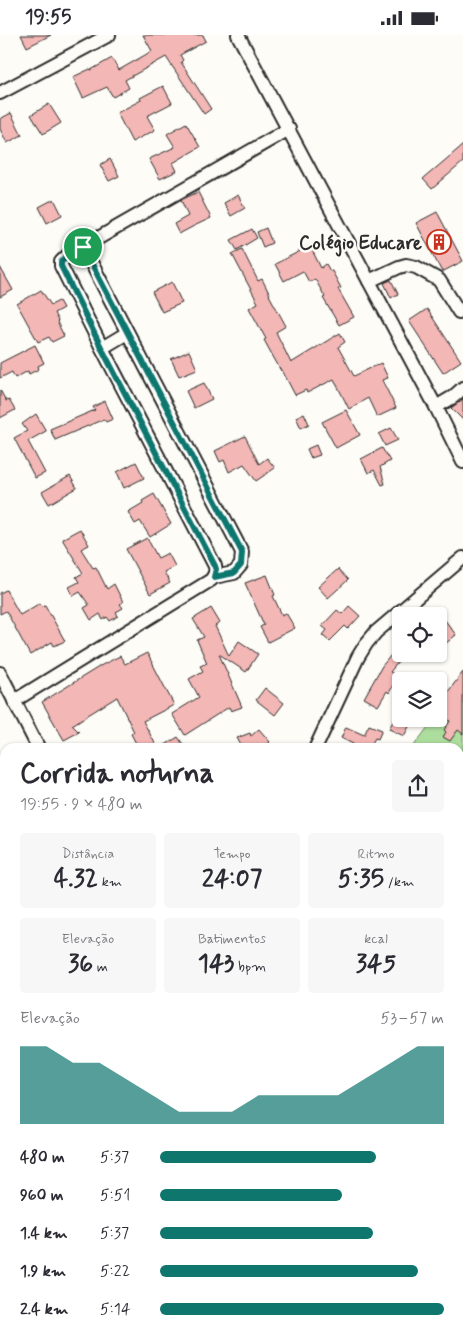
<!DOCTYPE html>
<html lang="pt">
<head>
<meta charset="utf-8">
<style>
  :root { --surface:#fff; --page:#f7f7f7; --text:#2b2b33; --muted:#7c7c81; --accent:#0f766e }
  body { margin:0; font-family:Mynerve,sans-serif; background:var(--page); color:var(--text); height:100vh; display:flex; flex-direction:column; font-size:19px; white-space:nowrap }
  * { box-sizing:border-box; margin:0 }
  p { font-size:16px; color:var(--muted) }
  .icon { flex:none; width:28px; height:28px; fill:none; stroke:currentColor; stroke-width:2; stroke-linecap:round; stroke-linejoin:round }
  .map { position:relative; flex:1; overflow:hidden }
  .details { position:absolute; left:0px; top:708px; width:464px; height:592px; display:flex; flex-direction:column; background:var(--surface); border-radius:15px 15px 0 0; box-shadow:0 1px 4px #0004 }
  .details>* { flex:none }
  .tools { position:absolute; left:392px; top:572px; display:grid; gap:10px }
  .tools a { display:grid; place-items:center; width:55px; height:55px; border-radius:5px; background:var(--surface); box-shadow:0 1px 4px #0004; font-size:25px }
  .pin { position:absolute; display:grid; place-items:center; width:42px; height:42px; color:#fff; margin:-21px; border:2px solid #fff; border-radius:50%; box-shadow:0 1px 5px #0007 }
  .round { display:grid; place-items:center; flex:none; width:52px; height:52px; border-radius:5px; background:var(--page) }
  .overview { display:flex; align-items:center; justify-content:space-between; height:85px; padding:0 20px }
  h1 { font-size:28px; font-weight:700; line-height:38px }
  .figures { display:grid; grid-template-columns:repeat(3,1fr); gap:8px; height:85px; padding:5px 20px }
  .figures div { display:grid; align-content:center; border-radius:5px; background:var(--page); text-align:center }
  .figures b { font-size:25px; font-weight:700 }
  .figures small { font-size:14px; font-weight:400 }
  .figures p { font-size:14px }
  .chart { height:140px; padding:10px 20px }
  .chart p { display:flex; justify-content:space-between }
  .chart svg { width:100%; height:90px; margin-top:5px; fill:var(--accent); opacity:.7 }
  ul { padding:0 20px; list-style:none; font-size:16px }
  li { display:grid; grid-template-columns:80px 60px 1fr; align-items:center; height:38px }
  li i { height:12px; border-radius:6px; background:var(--accent) }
  .status { display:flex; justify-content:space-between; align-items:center; height:35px; padding:0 25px; background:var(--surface); direction:ltr }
  .status svg { height:14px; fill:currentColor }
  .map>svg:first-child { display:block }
</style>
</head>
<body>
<div class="status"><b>19:55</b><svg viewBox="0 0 49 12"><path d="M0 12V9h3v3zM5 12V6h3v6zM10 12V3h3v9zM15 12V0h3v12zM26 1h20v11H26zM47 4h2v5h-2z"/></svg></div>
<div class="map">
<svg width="463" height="1300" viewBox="0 0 463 1300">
  <rect width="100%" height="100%" fill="#fdfcf7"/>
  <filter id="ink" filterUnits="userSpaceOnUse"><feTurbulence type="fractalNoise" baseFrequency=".02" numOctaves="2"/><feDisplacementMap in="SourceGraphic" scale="10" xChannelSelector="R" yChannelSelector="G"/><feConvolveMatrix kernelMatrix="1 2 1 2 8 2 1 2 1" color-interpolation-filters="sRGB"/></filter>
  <g filter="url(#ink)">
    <g fill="#adde9e" stroke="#6c8464">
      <path d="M463 650V916L459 918V712H413L434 684H439C439 670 454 658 463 650Z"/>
      <path d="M159 1295H308L307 1300H153Z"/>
    </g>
    <path fill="#92dbf3" stroke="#6995a3" d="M463 927V1300H353L344 1295H459V930Z"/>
    <g fill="#f3b7b5" stroke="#2b2b2b">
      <path d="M21 0H51L27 12Z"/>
      <path d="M143 0H203L206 6 180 20 183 25 181 27 211 74 204 79 166 22 125 45 129 53 113 62 107 52 83 63 73 42 90 34 91 35 112 23 119 35 152 16Z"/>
      <path d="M163 51 172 68 147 81 155 95 132 107 117 78 141 65 140 63Z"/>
      <path d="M49 69 61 88 43 99 31 80Z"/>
      <path d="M11 78 22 100 7 108 0 94V84Z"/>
      <path d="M186 88 200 112 173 128 177 136 160 144 149 124 175 112 167 99Z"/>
      <path d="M463 110V127L432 154 423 144Z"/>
      <path d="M110 124 119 141 109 146 100 130Z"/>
      <path d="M198 157 211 183 194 191 179 199 174 189 188 181 181 165Z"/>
      <path d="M238 160 245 173 231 181 224 168Z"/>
      <path d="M54 164 62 180 47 188 39 172Z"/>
      <path d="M437 177 463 226 442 237 416 188Z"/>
      <path d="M266 193 272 208 263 212 257 197Z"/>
      <path d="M252 194 257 203 237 215 231 205Z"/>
      <path d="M310 211 321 233 326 229 330 236H332L341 253 338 254 354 282 339 290 323 263 325 262 315 244 309 247 303 236 284 246 275 229Z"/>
      <path d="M242 214 258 246 262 244 270 260H269L286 291 276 297 291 328 340 298 345 307 338 312 354 341 381 328 388 343 382 345 396 373 377 382 368 363 349 374 334 344 307 358 306 355 295 360 282 335 281 336 264 305 266 304 249 273 258 268 232 219Z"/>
      <path d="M0 232 13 255 0 262Z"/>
      <path d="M391 245 398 259 391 263 384 248Z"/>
      <path d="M172 247 182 268 162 277 152 257Z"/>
      <path d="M41 255 51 270 59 266 63 273 54 278 58 286 57 287 64 301 52 307 49 302 38 307 17 269Z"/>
      <path d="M427 274 461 326 443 338 409 286Z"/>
      <path d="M35 310 44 328 38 331 39 334 29 339 28 336 15 343 12 337 0 343V328Z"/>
      <path d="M189 316 197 334 179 341 171 324Z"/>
      <path d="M204 348 212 364 194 373 186 356Z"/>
      <path d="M0 355 6 366 9 365 15 375 0 383Z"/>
      <path d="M463 364V385L451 373Z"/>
      <path d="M105 366 113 384 106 387 104 384 55 405 50 394 95 375 93 372Z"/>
      <path d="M346 375 360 400 336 413 322 387Z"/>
      <path d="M304 378 309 389 301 393 296 382Z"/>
      <path d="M36 379 46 396 28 406 45 438 35 443 14 403 27 396 22 389Z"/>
      <path d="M391 393 398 405 385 411 379 399Z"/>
      <path d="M245 401 259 429 267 423 275 433 256 446 244 429 229 437 224 425 220 427 215 416Z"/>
      <path d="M316 410 320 420 311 423 307 414Z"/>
      <path d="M382 413 390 426 380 432 385 449 382 450 374 435 368 438 361 424Z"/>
      <path d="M136 427 144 443 124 453 117 437Z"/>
      <path d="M70 441 77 453 49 469 42 457Z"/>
      <path d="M154 459 171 489 150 502 140 486 135 489 128 477 143 468 142 466Z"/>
      <path d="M80 494 89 510 81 514 93 533 96 532 107 554 114 549 123 567 120 569 123 573 116 577 118 581 110 586 107 582 103 585 100 579 91 585 84 573 89 570 80 557 73 561 69 552 79 547 76 542 83 538 62 504Z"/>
      <path d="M147 503 158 523 168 518 175 531 164 537 170 548 150 559 126 514Z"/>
      <path d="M338 534 348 545 328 563 318 552Z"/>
      <path d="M267 540 275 560 273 561 282 580 286 578 295 593 268 607 260 592 264 590 245 548Z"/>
      <path d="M6 555 20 580 40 568 42 571 45 570 65 606 54 611 52 607 30 620 6 576 0 579V558Z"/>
      <path d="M349 571 360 581 348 594 345 591 330 606 323 600 327 595 322 591 337 575 342 579Z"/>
      <path d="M211 573 220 588 215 591 229 621 239 606 258 619 246 637 219 619 242 672 231 676 229 672 185 700 172 679 199 662 189 644 203 636 200 631 207 628 197 605 204 602 193 584Z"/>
      <path d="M439 577 456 600 445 609 439 601Z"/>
      <path d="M396 614 404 620 390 637 398 641 389 658 387 656 378 671 364 663 382 631Z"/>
      <path d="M147 618 174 670 143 686 157 712H138L131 699 134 697 117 662 72 690 79 697 64 705 42 667 102 630 120 621 125 629Z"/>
      <path d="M463 637V699L458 695 450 706 443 702 446 697 444 695 450 686 439 679V659L444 662Z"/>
      <path d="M265 653 284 668 275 680 256 665Z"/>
      <path d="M401 670V684H413L404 701 389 694Z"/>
      <path d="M369 690 382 695 378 704 375 703 370 712H352L353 709 341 703 346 692 364 700Z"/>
      <path d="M259 694 270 707 264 712H242L237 703 250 698 251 701Z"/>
      <path d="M178 702 185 712H162Z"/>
    </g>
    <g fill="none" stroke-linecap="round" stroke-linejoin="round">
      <defs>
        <g id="minor">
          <path d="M238 0 436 372 463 427"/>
          <path d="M0 58 109 0"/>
          <path d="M83 212 242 517 241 530 234 538 214 542"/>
          <path d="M369 246 399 232 406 230 416 232 439 245 459 277"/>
          <path d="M102 313 127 298"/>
          <path d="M436 372 453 362 463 353"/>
          <path d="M0 638 38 712"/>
          <path d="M14 666 211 545C215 540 216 537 215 531L102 313 61 231V227L67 221 289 94"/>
          <path d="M316 712 358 622 366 609 376 597 463 523"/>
          <path d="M0 939 5 936"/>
          <path d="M0 1140H5"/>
          <path d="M115 1300 124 1295"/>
        </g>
      </defs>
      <use href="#minor" stroke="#2b2b2b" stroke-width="16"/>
      <use href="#minor" stroke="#fdfcf7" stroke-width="12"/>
    </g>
  </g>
  <g fill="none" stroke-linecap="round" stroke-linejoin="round" filter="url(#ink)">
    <defs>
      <path id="route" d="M83 212 242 517 241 530 234 538 214 542 216 534 215 531 102 314 61 231V227L67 221Z"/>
    </defs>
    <use href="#route" stroke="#fff" stroke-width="10"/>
    <use href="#route" stroke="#0f766e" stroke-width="6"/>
  </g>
  <defs>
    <symbol id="building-ring" viewBox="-11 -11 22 22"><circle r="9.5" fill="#fdfcf7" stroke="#c8321e" stroke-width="1.5"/><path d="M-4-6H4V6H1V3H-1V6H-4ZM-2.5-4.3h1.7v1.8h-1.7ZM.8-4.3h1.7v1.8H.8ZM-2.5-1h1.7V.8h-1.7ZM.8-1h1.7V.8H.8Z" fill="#c8321e"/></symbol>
  </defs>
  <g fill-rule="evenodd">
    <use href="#building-ring" x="425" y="193" width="28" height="28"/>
  </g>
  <g text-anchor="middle" stroke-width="5" stroke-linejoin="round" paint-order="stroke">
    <g font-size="19" font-weight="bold" fill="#2b2b2b" stroke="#fdfcf7" text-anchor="end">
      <text x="422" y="214">Colégio Educare</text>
    </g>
  </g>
</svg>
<div class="tools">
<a><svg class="icon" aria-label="locate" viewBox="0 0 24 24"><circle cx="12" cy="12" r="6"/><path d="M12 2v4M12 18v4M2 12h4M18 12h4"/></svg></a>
<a><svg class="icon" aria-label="layers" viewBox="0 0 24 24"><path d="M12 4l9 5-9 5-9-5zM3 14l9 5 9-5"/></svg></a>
</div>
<div class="pin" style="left:83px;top:212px;background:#1e9e55"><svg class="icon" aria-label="arrive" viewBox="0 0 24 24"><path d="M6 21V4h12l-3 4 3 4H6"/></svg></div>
<section class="details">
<div class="overview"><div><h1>Corrida noturna</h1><p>19:55 · 9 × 480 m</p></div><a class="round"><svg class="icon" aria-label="share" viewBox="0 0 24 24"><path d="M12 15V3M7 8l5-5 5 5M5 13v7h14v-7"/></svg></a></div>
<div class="figures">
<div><p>Distância</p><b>4.32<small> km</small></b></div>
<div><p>Tempo</p><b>24:07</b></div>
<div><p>Ritmo</p><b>5:35<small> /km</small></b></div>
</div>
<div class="figures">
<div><p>Elevação</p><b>36<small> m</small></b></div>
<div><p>Batimentos</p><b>143<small> bpm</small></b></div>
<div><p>kcal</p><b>345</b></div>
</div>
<div class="chart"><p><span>Elevação</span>53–57 m</p>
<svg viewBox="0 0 160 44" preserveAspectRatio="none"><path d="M0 44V6L10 6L20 14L30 14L40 22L50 30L60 38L70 38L80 38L90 30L100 30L110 30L120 30L130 22L140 14L150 6L160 6V44z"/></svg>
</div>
<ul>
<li><b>480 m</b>5:37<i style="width:76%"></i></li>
<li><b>960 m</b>5:51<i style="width:64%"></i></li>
<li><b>1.4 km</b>5:37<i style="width:75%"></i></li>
<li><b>1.9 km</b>5:22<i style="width:91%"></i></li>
<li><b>2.4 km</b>5:14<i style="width:100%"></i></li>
</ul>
</section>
</div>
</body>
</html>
